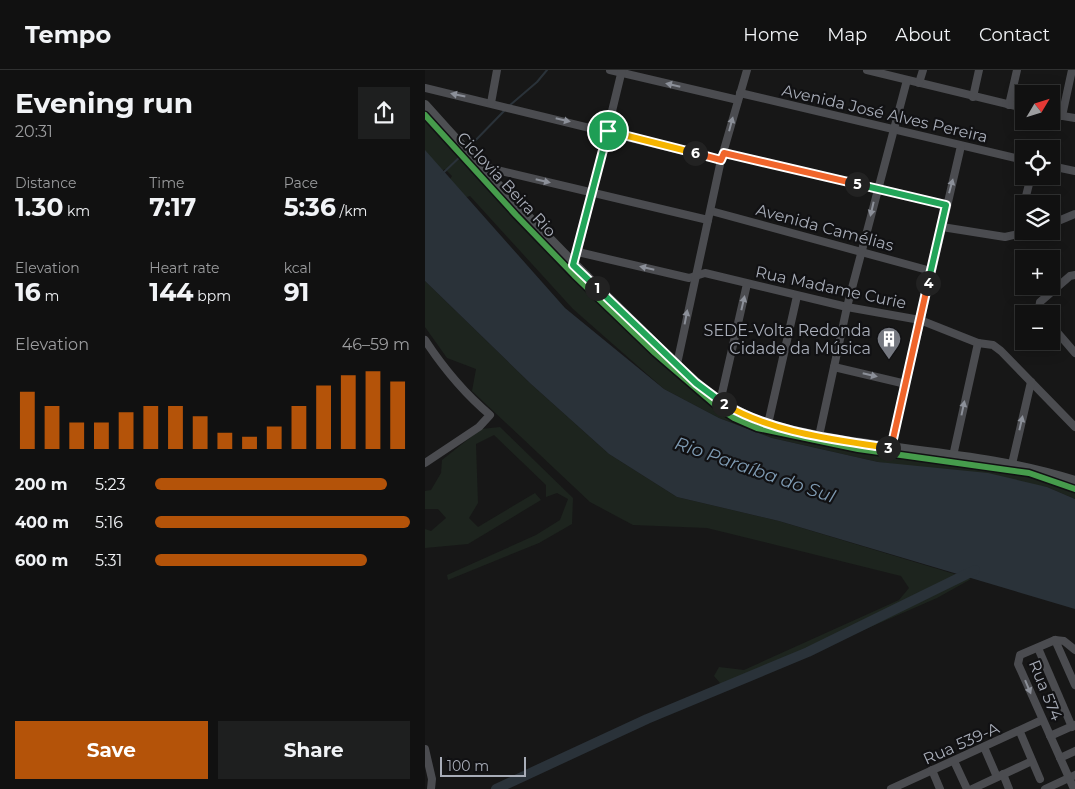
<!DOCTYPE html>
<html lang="en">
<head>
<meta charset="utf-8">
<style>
  :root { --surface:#111; --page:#1e1f1f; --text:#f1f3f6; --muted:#9c9d9f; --line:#303131; --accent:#b45309 }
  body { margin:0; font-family:Montserrat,sans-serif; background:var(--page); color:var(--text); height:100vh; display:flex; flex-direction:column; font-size:19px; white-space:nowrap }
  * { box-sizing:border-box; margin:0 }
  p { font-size:16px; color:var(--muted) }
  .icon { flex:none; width:28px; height:28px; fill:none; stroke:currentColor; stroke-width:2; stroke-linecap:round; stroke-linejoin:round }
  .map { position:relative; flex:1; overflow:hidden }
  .sheet { display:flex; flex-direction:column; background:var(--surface); width:425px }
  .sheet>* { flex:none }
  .needle { width:32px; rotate:52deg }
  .controls { position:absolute; left:590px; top:15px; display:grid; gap:10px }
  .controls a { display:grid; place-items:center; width:45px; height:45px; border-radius:0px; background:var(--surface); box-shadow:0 2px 12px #0003,0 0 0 1px var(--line); font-size:25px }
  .scale { position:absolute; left:15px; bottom:12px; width:86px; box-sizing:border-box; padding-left:5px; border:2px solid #a8adb8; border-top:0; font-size:14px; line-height:18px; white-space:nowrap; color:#a8adb8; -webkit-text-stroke:4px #111113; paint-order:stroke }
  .pin { position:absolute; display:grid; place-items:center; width:42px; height:42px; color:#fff; margin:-21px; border:2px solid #fff; border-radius:50%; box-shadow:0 1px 5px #0007 }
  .km { position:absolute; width:25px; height:25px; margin:-12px; border-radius:50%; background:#222; color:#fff; font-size:14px; line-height:25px; text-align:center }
  .round { display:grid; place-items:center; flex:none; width:52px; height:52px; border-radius:0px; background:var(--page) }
  .overview { display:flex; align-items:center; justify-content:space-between; height:85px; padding:0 15px }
  h1 { font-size:28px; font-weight:700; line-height:38px }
  .figures { display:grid; grid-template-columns:repeat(3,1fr); gap:8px; height:85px; padding:5px 15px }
  .figures div { display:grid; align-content:center }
  .figures b { font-size:25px; font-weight:700 }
  .figures small { font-size:14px; font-weight:400 }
  .figures p { font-size:14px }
  .chart { height:140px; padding:10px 15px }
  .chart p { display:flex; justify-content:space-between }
  .chart svg { width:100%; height:90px; margin-top:5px; stroke:var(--accent); stroke-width:6 }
  .primary-button { display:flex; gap:10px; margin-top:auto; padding:10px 15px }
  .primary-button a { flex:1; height:58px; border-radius:0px; background:var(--accent); color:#fff; font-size:20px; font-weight:700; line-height:58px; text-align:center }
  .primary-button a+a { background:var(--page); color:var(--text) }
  ul { padding:0 15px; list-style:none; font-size:16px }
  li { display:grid; grid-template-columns:80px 60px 1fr; align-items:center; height:38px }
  li i { height:12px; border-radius:6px; background:var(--accent) }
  header { display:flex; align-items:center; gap:30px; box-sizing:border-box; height:70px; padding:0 25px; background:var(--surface); border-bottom:1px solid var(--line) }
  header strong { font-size:24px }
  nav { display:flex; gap:28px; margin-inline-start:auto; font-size:18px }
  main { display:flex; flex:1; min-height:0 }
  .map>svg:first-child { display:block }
</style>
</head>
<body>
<header>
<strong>Tempo</strong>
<nav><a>Home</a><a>Map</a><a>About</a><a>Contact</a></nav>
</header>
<main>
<section class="sheet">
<div class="overview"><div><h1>Evening run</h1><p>20:31</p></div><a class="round"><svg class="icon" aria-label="share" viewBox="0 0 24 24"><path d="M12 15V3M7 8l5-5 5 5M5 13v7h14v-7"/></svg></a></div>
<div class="figures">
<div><p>Distance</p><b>1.30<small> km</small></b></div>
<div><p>Time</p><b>7:17</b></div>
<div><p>Pace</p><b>5:36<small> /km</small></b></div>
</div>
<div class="figures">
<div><p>Elevation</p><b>16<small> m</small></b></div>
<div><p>Heart rate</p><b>144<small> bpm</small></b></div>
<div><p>kcal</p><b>91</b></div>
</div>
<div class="chart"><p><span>Elevation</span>46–59 m</p>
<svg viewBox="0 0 160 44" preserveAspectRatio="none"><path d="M5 44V16M15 44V23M25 44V31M35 44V31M45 44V26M55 44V23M65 44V23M75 44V28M85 44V36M95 44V38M105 44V33M115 44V23M125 44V13M135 44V8M145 44V6M155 44V11"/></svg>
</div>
<ul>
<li><b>200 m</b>5:23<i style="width:91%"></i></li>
<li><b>400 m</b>5:16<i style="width:100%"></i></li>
<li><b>600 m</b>5:31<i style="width:83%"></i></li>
</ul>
<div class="primary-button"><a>Save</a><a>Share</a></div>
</section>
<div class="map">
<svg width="650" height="719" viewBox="0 0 650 719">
  <rect width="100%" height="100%" fill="#171717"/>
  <g fill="#1d241e">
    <path d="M0 45C64 115 128 184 196 250 237 290 279 334 332 358L596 405 650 422V429L622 417 453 392 347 368 294 348 239 319 148 239 45 126 29 131 18 120 27 106 20 99 9 106 0 81Z"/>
    <path d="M0 211 106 314 184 384 252 427 354 451 546 509 512 528 301 620 289 606 294 597 319 600 474 530 484 518 476 506 282 458 208 455 165 432 47 321 51 299 22 288 0 257Z"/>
    <path d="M75 357 148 428 147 454 114 473 23 510 22 505 111 465 135 450 143 429 132 423 121 427V415L69 365 51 374 53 433 44 448 53 457 110 423 116 430 43 474 0 478V459L6 461 21 448 13 439H0V421L6 420 16 403 17 390 56 359Z"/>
  </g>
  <path fill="#2a3239" d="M0 80 140 238 239 319 294 348 347 368 453 392 563 403 622 417 650 429V539L354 451 252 427 184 384 106 314 0 211Z"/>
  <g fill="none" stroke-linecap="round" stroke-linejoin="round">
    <g stroke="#2a3239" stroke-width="2">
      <path d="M84 36 112 12 122 0"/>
      <path d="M44 77 81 39"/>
      <path d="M17 104 39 83"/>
    </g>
    <path stroke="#2a3239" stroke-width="10" d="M71 719 222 649 383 582 550 500"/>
    <g stroke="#4b4c50" stroke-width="8">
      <path d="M185 0 313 30"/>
      <path d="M442 0 599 38"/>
      <path d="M494 13 498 0"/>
      <path d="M0 18 296 90"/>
      <path d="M315 23 599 90"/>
      <path d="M548 27 554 0"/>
      <path d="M66 33 72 0"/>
      <path d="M584 35 592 0"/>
      <path d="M626 44 650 48"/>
      <path d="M637 46 647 0"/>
      <path d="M299 83 521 135"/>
      <path d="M55 96 283 150"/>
      <path d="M626 96 650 101"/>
      <path d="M599 134 606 106"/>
      <path d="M286 141 506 201"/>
      <path d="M626 154 650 144"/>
      <path d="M517 157 580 167 606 161"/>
      <path d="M592 165 599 136"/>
      <path d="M153 182 264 208 280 203 422 237 495 250 553 273 568 275 576 281 650 357"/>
      <path d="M152 185 197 0"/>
      <path d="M617 244 614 239 615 232 645 206 650 205"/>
      <path d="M626 255 650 283"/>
      <path d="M0 270C19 299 39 323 65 345L54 357 0 393"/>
      <path d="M252 294 296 90 322 0"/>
      <path d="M409 297 481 314"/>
      <path d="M295 332 322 214"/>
      <path d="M343 354 372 226"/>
      <path d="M394 366 422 237 482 10"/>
      <path d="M466 378 536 76"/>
      <path d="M528 386 553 273"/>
      <path d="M587 394 606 312"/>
      <path d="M630 570 650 615"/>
      <path d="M613 578 647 657"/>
      <path d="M595 662 615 709"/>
      <path d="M625 666 650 655"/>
      <path d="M559 677 572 707"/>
      <path d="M0 679 7 709 6 719"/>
      <path d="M635 688 650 681"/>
      <path d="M529 691 542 719"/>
      <path d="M507 700 515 719"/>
      <path d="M578 704 584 719"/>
      <path d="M466 719 617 650"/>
      <path d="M547 719 607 691"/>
      <path d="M620 719 650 705"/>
      <path d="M649 719 593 594 595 585 630 570 639 571 650 580"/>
    </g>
    <path stroke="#4d4f52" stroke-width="10" d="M0 35C67 110 135 182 207 251 248 291 285 335 340 353 366 362 394 366 421 371 498 383 576 387 650 411"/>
    <defs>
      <path id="cycleway" d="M0 45 91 145 149 205 230 283 294 338 309 348 332 358 433 379 604 403 650 419"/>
    </defs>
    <use href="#cycleway" stroke="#111113" stroke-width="9"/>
    <use href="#cycleway" stroke="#469c4c" stroke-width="6"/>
  </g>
  <defs><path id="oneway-solid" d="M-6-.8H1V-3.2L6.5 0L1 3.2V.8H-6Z" transform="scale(1.25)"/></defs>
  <g fill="#8c9099">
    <use href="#oneway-solid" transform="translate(248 15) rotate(-167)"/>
    <use href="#oneway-solid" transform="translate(33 25) rotate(-168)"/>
    <use href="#oneway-solid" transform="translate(138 50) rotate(13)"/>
    <use href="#oneway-solid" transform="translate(306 54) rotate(-75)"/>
    <use href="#oneway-solid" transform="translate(118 111) rotate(13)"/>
    <use href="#oneway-solid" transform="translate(526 116) rotate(-75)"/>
    <use href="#oneway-solid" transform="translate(447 139) rotate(103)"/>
    <use href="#oneway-solid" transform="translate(222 198) rotate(-167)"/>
    <use href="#oneway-solid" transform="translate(318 233) rotate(-77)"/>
    <use href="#oneway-solid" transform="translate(261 247) rotate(-79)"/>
    <use href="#oneway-solid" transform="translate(445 305) rotate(13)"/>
    <use href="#oneway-solid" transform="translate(538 338) rotate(-78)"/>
    <use href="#oneway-solid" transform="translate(596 353) rotate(-77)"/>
    <use href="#oneway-solid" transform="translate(603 617) rotate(67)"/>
  </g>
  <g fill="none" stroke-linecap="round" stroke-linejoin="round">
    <defs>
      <path id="split-1" d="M172 218 148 195 183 61"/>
      <path id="split-2" d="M172 218 271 313 299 334"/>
      <path id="split-3" d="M299 334C348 363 408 369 463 378"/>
      <path id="split-4" d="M463 378H466L503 213"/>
      <path id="split-5" d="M432 114 521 135 503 213"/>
      <path id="split-6" d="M270 83 296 90 299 83 432 114"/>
      <path id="split-7" d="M183 61 270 83"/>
    </defs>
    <use href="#split-1" stroke="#fff" stroke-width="10"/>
    <use href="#split-2" stroke="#fff" stroke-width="10"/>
    <use href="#split-3" stroke="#fff" stroke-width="10"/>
    <use href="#split-4" stroke="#fff" stroke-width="10"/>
    <use href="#split-5" stroke="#fff" stroke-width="10"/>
    <use href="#split-6" stroke="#fff" stroke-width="10"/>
    <use href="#split-7" stroke="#fff" stroke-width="10"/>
    <use href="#split-1" stroke="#22a559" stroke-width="6"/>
    <use href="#split-2" stroke="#22a559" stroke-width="6"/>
    <use href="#split-3" stroke="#f5b400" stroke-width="6"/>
    <use href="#split-4" stroke="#f0652b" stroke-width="6"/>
    <use href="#split-5" stroke="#22a559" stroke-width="6"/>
    <use href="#split-6" stroke="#f0652b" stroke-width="6"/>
    <use href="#split-7" stroke="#f5b400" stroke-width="6"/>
  </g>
  <defs>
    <symbol id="building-pin" viewBox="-11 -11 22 30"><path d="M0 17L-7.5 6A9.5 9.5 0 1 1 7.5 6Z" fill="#757880" stroke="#111113"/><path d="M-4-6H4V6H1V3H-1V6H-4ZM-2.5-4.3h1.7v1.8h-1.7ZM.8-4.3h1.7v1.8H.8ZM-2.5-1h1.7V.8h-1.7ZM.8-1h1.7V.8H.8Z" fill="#fff"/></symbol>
  </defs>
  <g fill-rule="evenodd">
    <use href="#building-pin" x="450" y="255" width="28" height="38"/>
  </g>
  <g text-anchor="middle" stroke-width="4.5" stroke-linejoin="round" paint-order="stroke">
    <g font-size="16" fill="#a8adb8" stroke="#111113">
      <text transform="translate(460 43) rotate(13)" y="6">Avenida José Alves Pereira</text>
      <text transform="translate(82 114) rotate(47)" y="6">Ciclovia Beira Rio</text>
      <text transform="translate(400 157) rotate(15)" y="6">Avenida Camélias</text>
      <text transform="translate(406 217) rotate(12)" y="6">Rua Madame Curie</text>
      <text transform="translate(621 620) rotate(68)" y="6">Rua 574</text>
      <text transform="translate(536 673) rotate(-24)" y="6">Rua 539-A</text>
    </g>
    <g font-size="16" fill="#a8adb8" stroke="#111113" text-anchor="end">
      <text x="446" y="266">SEDE-Volta Redonda<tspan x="446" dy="18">Cidade da Música</tspan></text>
    </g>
    <g font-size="18" font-style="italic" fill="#7f9bb3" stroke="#111113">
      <text transform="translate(330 400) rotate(19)" y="6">Rio Paraíba do Sul</text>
    </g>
  </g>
</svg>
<div class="controls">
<a><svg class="needle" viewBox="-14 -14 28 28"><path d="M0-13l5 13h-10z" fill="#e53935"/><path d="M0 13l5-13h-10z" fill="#9c9d9f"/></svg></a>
<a><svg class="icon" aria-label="locate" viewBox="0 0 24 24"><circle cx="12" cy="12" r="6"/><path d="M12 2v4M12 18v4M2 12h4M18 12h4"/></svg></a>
<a><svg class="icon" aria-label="layers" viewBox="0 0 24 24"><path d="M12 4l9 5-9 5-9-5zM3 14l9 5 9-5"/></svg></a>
<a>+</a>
<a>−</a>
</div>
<div class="scale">100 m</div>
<div class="pin" style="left:183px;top:61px;background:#1e9e55"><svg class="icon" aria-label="arrive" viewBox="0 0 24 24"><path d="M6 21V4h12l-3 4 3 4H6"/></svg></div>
<b class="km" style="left:172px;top:218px">1</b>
<b class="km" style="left:299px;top:334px">2</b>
<b class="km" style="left:463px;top:378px">3</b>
<b class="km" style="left:503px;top:213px">4</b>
<b class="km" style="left:432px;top:114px">5</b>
<b class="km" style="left:270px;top:83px">6</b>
</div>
</main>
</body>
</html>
